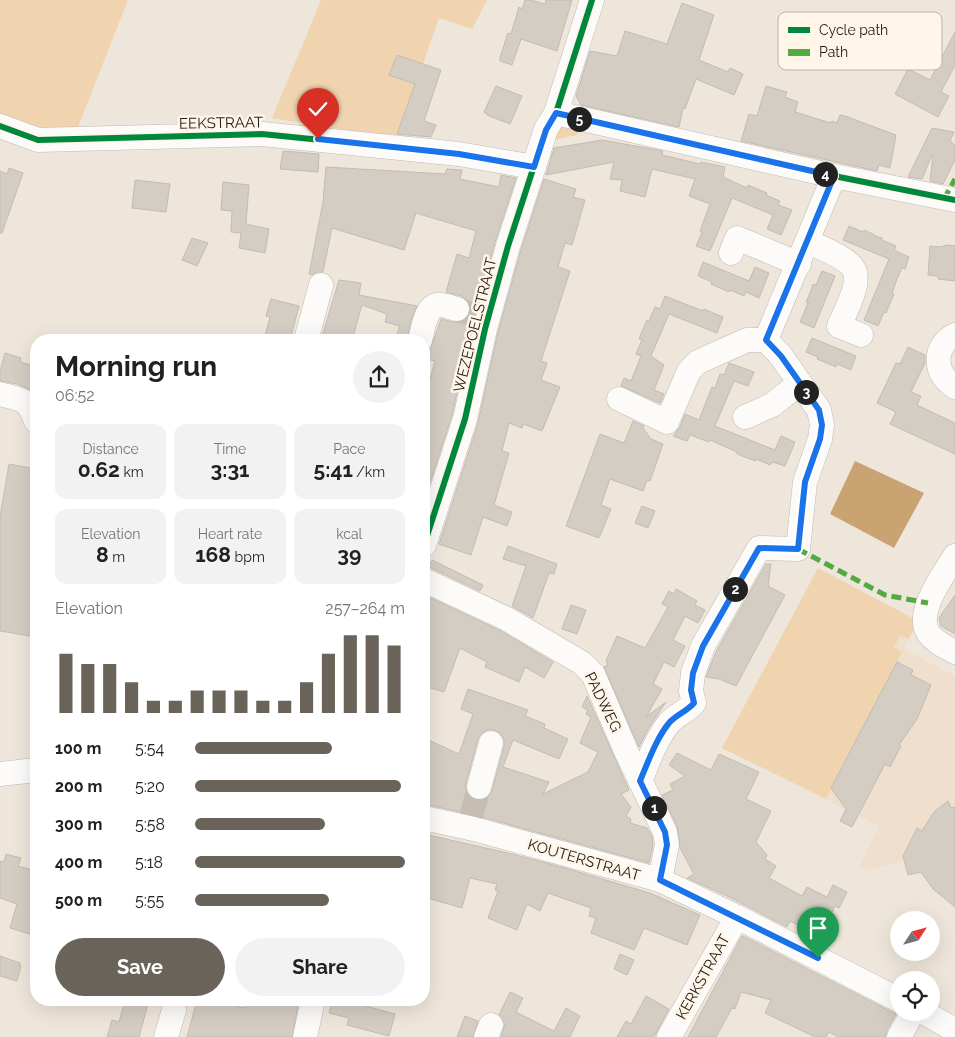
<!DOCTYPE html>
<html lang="en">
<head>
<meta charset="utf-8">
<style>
  :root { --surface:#fff; --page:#f2f2f2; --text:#202124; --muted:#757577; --accent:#6a635a }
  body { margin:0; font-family:Raleway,sans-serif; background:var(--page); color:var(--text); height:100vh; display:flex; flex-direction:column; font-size:19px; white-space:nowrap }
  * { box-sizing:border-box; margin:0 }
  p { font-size:16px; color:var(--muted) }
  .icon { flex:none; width:28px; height:28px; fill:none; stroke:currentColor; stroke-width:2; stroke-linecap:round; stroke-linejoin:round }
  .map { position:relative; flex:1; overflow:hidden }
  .drawer { position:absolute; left:30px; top:334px; width:400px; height:672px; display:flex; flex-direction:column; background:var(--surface); border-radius:20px; box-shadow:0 5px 20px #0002 }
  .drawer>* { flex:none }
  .needle { width:32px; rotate:54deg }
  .fabs { position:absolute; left:890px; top:911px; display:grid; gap:10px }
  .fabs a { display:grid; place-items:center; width:50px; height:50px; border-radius:50%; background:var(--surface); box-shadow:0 5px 20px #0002; font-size:25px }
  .pin { position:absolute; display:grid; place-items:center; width:42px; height:42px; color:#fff; margin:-51px -21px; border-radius:50% 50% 50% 0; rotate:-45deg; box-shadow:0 0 5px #0007 }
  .pin .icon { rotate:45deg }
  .km { position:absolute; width:25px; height:25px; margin:-12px; border-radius:50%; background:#222; color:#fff; font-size:14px; line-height:25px; text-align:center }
  .round { display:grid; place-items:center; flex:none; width:52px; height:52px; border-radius:26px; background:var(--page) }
  .head { display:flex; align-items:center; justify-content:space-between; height:85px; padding:0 25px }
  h1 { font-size:28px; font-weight:700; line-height:38px }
  .stats { display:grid; grid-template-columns:repeat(3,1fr); gap:8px; height:85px; padding:5px 25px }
  .stats div { display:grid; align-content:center; border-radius:12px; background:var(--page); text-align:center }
  .stats b { font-size:21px; font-weight:700 }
  .stats small { font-size:14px; font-weight:400 }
  .stats p { font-size:14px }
  .chart { height:140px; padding:10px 25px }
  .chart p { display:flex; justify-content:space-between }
  .chart svg { width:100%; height:90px; margin-top:5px; stroke:var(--accent); stroke-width:6 }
  .action { display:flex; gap:10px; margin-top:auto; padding:10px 25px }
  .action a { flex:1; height:58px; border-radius:30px; background:var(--accent); color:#fff; font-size:20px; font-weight:700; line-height:58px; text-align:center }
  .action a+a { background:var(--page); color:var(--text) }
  ul { padding:0 25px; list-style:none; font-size:16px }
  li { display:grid; grid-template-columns:80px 60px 1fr; align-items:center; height:38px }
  li i { height:12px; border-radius:6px; background:var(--accent) }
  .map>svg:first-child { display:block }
</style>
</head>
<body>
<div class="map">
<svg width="955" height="1037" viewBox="0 0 955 1037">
  <rect width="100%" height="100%" fill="#efe6db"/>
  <path fill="#efdfcc" d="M818 568 918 621 904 649 955 676V807L951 808 947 802 932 815 905 861 870 870 860 866 879 826 722 748Z"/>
  <g fill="#f0d4b0">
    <path d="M0 0H128L78 127 54 129 31 126 0 115Z"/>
    <path d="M321 0H487L472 29 439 18 423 64 396 55 390 75 415 84 397 136 394 138 272 118Z"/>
    <path d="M560 125 578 129 579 132 577 135 554 140Z"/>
    <path d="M818 568 918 621 909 639 900 635 894 648 902 652 826 799 722 748Z"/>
  </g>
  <path fill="#c9a472" d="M855 461 924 493 894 548 830 514Z"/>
  <g fill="#d4cdc4" stroke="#c3bcb3" fill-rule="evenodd">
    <path d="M525 0H531L545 4 546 0H572L557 51 521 39 512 65 500 61V57L508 33 511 34 519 7 522 9Z"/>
    <path d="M682 3 714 15 699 60 728 72 730 68 743 74 734 95 696 79 685 109 683 108 679 127 581 105 576 96 590 51 617 56 625 31 667 44Z"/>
    <path d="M955 32V65L941 92 949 96 938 117 895 94 908 69 930 80Z"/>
    <path d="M397 55 441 70 424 121 436 125 431 137 397 134 415 84 389 75Z"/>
    <path d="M496 86 522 96 510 124 489 116 484 112Z"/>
    <path d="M766 86 787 92 785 97 798 102 795 112 831 123 832 121 837 123 840 115 845 116 896 135 890 168 879 165 877 171 741 141 749 114 757 116Z"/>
    <path d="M932 128 954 132 950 141 955 145V160L943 184 930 181 933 156 932 155 922 179 908 177Z"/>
    <path d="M602 140 663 151 662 155 700 164 701 162 725 167 723 177 747 188 748 185 767 193 766 195 780 201 778 205 792 210 781 235 767 229 773 215 732 198 710 251 696 246 702 232 700 231 710 204 689 196 695 179 652 169 645 197 620 191 622 180 610 179 614 162 546 175 554 148Z"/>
    <path d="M283 151 319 154 318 172 280 169Z"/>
    <path d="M326 167 445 174 447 169 462 170 460 179 499 187 501 175 516 178 495 242 478 304 468 301 461 296 446 292 457 254 469 258 476 231 416 213 404 250 332 228 323 272H317L312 275 309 274 323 202Z"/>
    <path d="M9 168 23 173 2 233H0V171L7 174Z"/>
    <path d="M544 179 576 189 573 197 585 200 572 245 565 243 558 267 570 271 541 361 547 363 541 380 560 387 542 431 523 424 522 428 509 423 502 451 509 453 494 505 512 512 507 526 483 517 471 555 439 544 478 423 498 332 521 250Z"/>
    <path d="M135 180 170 184 166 212 132 208Z"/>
    <path d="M223 182 249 185 246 224 269 229 265 253 239 248 241 233 231 232 232 211 221 210Z"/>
    <path d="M849 226 863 232 864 230 875 235V236L882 238V240L896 246 894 250 909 257 905 269 902 268 897 279 892 293 894 294 886 313 884 312 878 326 864 320 889 259 843 240Z"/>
    <path d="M192 238 208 243 197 266 182 260Z"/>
    <path d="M947 245 955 246V281L938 279V276L928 275 930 246 940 247Z"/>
    <path d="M703 262 749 281 755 267 769 273 759 298 746 292 744 296 730 290 729 292 711 284 712 282 698 276Z"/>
    <path d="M822 271 835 276 814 328 800 322 808 303 806 302 810 293 813 284 816 285Z"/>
    <path d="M339 280 361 283 359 295 417 306 411 320 407 340H395L400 326 385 322 387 314 362 305 352 340H321Z"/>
    <path d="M665 296 703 311 704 309 723 317 717 333 669 314 651 356 664 365 654 390 664 394 660 403 621 386 624 378 631 381 641 356 636 354 642 340 639 339 643 329 647 320 649 321 655 307 660 309Z"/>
    <path d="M271 299 299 306 290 340H264L270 317 266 316Z"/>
    <path d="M469 315 474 316 452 415 425 498 424 385 428 386 435 361 427 359 441 319 454 322H460L467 319Z"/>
    <path d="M812 338 856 356 851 370 837 364 836 367 817 359 818 357 806 352Z"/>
    <path d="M908 347 925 355V363L911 392 921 396 917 405 955 423V454L890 424 896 412 877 403 896 363 900 364Z"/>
    <path d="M5 353 21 358 20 362 36 366 30 390 18 384 0 381V371Z"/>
    <path d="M729 363 754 372 748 386 734 381 715 426 775 450 781 436 795 442 785 466 772 462 770 465 756 459 755 461 737 454V452L710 440 709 442 690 435 687 441 673 436 680 427 685 414 699 420 712 387 715 388 720 374 724 375Z"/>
    <path d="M633 421 644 426 643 428 651 439 663 444 650 481 647 480 643 491 610 479 601 505 611 509 599 538 566 526 600 434 624 443Z"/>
    <path d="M9 464 36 469V637L0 631V517Z"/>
    <path d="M642 506 655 511 648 528 635 523Z"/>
    <path d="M508 546 557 564 554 574 549 573 533 618 512 606 526 566 503 559Z"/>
    <path d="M432 560 483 585 480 591 429 567Z"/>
    <path d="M766 564H771L768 586 785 595 736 686 719 679 706 677 716 652Z"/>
    <path d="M676 589 697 601 695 605 705 610 698 623 685 616 673 640 685 646 674 667 664 662 653 684 662 689 646 717 666 702 648 729 639 747 604 667 608 665 606 661 617 636 645 648 668 607 662 604 669 591 674 594Z"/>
    <path d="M424 595 501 631 553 662 544 678 525 667 519 682 485 667 487 662 460 648 444 692 424 686Z"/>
    <path d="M955 595V634L941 626 939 618Z"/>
    <path d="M571 605 586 610 577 634 562 629Z"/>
    <path d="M897 662 913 670 911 675 931 685 917 719 899 745 901 746 890 767 885 764 852 827 840 821 846 809 831 788Z"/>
    <path d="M468 689 528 710 525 716 545 724 544 728 568 739 559 759 513 740 503 767 549 782 543 794 588 772 598 752 580 743 591 717 586 714 588 710 582 707 587 696 629 790 621 794 631 807 626 816 631 819 630 823 647 828 652 836 653 845 649 863 478 816 424 804V738L459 754 473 714 461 709ZM487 730H494L500 733 504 739V747L492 791 488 797 483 800H476L469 796 466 790V783L478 739 481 734Z"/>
    <path d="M677 753 711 770 719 754 759 772 746 799 771 811 756 842 767 855 765 859 776 866 769 878 802 896 807 887 827 897 833 885 847 892 839 908 835 906 822 932 805 923 803 927 790 921 787 927 729 897 687 878 694 874 680 848 677 826 662 795 673 790 670 784 685 776 669 765Z"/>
    <path d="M948 801 951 808 955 807V907L933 889 921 872 908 875 903 856 917 828 922 831 934 812Z"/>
    <path d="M424 834 512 854 565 868 650 893 700 915 687 945 644 928 634 950 591 933 596 918 589 916 591 908 548 893 540 911 527 904 517 930 488 918 498 891 495 890 497 884 470 878 462 908 424 897Z"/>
    <path d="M6 854 21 858 18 866 36 871V936L10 928 17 904 0 898V861L4 862Z"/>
    <path d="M742 936H743L896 1014 887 1030 885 1037H838L829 1032 826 1037H815L765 1013 771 1000 741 992 735 1009 732 1008 716 1037H688Z"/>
    <path d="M620 954 634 960 627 975 614 969Z"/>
    <path d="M0 956 20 963V965L21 966 17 981 0 976Z"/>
    <path d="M510 992 523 998 516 1012 554 1031 566 1008 580 1016 570 1037H501L505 1024 499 1015Z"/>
    <path d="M646 996 669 1009 654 1037H617L626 1021 631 1024Z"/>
    <path d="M125 1000H149L139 1037H107L112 1020 119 1022Z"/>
    <path d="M197 1000H215L244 1008 247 1000H277L298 1005 292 1037H187Z"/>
    <path d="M333 1000H344L395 1014 389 1036 347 1025 349 1018 329 1013Z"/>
    <path d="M465 1016 478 1021 473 1037H457Z"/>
  </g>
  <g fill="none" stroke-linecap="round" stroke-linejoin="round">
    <g stroke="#c6beb3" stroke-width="24" stroke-dasharray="24 12" stroke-linecap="butt">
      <path d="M457 309 479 316"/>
      <path d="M471 817 479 787"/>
    </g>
    <defs>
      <g id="minor">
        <path d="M556 113 834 176 955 200"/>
        <path d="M0 126 38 140 262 134 459 154 534 167"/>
        <path d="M807 241C819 247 849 258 854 270 861 283 845 313 839 326L861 335"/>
        <path d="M731 253 737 238 799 264"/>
        <path d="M955 335C932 346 934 375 955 387"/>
        <path d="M306 340 321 285"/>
        <path d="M420 340C423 329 426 303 441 305 446 305 452 308 457 309"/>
        <path d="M766 340 834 176"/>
        <path d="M0 394C22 400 28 398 36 421"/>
        <path d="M619 399 667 422 689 371 698 362 747 340H766L781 356 819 410 822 425 820 439 805 482 798 549 759 548 703 646 693 673 691 691 694 703C686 712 676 715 669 723 656 739 648 762 640 781"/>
        <path d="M745 417 772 405 800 383"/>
        <path d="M424 545 465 419 485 329 508 246 546 129 556 113 592 0"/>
        <path d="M955 556C944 574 914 613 929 634 936 643 946 647 955 652"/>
        <path d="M424 580 507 619 582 663 593 674 626 751 665 832 667 845 660 880"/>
        <path d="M0 774 36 770"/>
        <path d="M479 787 491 743"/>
        <path d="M424 818 474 829 660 880 737 917 899 1000"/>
        <path d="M923 1012 955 1030"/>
        <path d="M166 1037 174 1010"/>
        <path d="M305 1037 313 1000"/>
        <path d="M486 1037 491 1025"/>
        <path d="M669 1037 737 917"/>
        <path d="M899 1037 913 1012"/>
      </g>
    </defs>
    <use href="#minor" stroke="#c0b9b1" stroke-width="25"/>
    <use href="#minor" stroke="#fdfbfa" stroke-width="24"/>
    <g stroke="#53a942" stroke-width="5" stroke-dasharray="10 5" stroke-linecap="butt">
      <path d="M944 199 955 179"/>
      <path d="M798 549 885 595 928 603"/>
    </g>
    <defs>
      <g id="cycleway">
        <path d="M556 113 834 176 955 200"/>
        <path d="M0 126 38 140 262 134 459 154 534 167"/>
        <path d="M424 545 465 419 485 329 508 246 546 129 556 113 592 0"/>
      </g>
    </defs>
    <use href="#cycleway" stroke="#fff5e9" stroke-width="9"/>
    <use href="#cycleway" stroke="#00873e" stroke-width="6"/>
  </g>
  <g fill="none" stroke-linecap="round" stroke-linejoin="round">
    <defs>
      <path id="route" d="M318 139 459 154 534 167 546 130 556 113 834 176 766 340 781 356 819 410 822 425 820 439 805 482 798 549 759 548 703 646 693 673 691 690 694 703C686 712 676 715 669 723 656 739 648 762 640 781L665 832 667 845 660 880 818 958"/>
    </defs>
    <use href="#route" stroke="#fff" stroke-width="10"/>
    <use href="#route" stroke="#1a73e8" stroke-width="6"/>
  </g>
  <g text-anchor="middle" stroke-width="5" stroke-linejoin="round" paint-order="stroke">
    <g font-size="15" fill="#221c15" stroke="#fff5e9">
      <text transform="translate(221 123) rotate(-1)" y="5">EEKSTRAAT</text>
      <text transform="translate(475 325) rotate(-76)" y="5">WEZEPOELSTRAAT</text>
      <text transform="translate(603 702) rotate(64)" y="5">PADWEG</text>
      <text transform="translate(584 860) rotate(16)" y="5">KOUTERSTRAAT</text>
      <text transform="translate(703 977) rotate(-61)" y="5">KERKSTRAAT</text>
    </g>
  </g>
  <rect x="778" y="12" width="164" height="58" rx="8" fill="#fff5e9" stroke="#bdb4a9" stroke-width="1"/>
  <rect x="788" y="27" width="22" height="6" fill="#00873e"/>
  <rect x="788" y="49" width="22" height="7" fill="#53a942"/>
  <g font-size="14" fill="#221c15">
    <text x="819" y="35">Cycle path</text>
    <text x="819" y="57">Path</text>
  </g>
</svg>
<div class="fabs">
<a><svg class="needle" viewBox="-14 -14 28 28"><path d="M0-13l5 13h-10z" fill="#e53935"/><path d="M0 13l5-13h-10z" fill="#757577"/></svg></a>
<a><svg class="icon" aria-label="locate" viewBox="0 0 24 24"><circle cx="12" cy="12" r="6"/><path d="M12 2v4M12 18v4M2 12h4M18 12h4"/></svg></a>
</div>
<div class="pin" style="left:818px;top:958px;background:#1e9e55"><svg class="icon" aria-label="arrive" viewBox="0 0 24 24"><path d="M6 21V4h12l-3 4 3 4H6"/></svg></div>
<div class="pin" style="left:318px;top:139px;background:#d93025"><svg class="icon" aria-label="check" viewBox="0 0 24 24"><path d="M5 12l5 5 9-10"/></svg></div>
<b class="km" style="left:654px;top:808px">1</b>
<b class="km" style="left:735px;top:589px">2</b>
<b class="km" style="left:806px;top:392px">3</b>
<b class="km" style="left:825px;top:174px">4</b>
<b class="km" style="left:579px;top:119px">5</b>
<section class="drawer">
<div class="head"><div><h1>Morning run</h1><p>06:52</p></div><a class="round"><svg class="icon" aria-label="share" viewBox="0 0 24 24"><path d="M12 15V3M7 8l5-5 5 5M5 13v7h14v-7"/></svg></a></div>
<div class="stats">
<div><p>Distance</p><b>0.62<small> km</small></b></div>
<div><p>Time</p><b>3:31</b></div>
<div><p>Pace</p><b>5:41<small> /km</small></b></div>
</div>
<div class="stats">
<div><p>Elevation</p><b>8<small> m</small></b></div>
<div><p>Heart rate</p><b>168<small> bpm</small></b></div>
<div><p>kcal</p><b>39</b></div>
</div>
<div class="chart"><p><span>Elevation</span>257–264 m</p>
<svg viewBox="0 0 160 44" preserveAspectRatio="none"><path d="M5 44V15M15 44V20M25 44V20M35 44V29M45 44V38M55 44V38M65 44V33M75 44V33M85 44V33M95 44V38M105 44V38M115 44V29M125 44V15M135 44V6M145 44V6M155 44V11"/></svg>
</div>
<ul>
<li><b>100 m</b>5:54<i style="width:65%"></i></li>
<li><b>200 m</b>5:20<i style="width:98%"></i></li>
<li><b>300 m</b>5:58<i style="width:62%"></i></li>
<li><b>400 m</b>5:18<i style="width:100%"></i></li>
<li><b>500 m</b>5:55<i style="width:64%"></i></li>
</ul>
<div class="action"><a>Save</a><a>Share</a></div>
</section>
</div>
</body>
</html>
